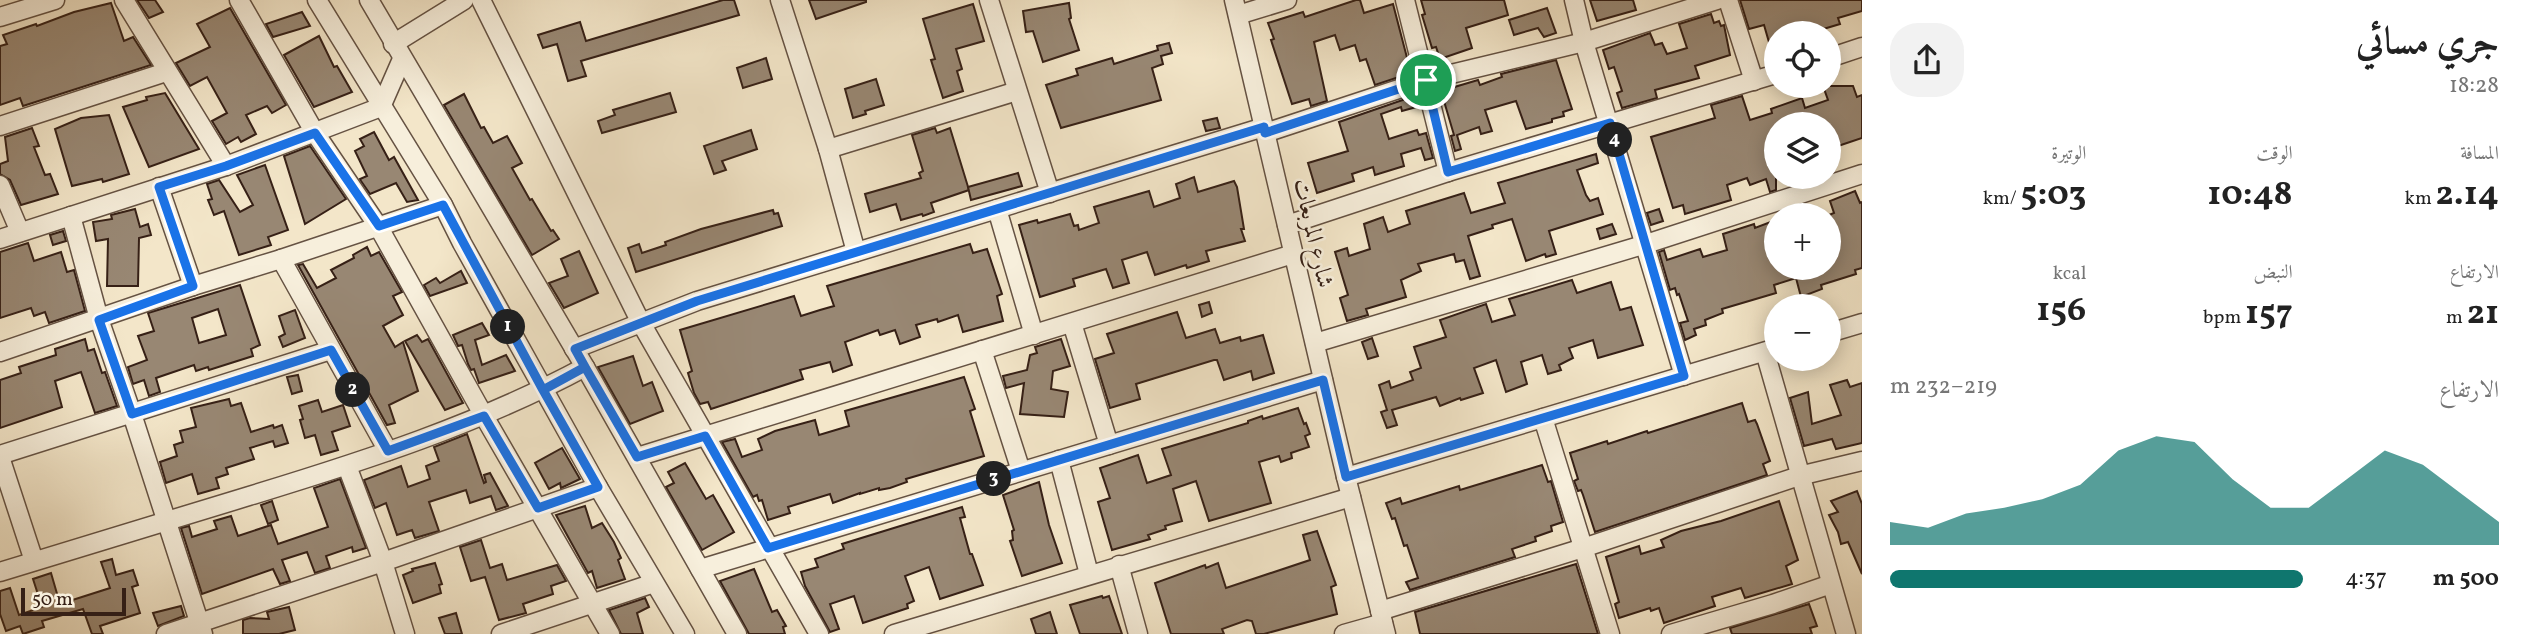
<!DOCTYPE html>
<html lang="ar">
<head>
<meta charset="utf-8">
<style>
  :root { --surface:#fff; --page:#f2f2f2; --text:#222; --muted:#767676; --accent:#0f766e }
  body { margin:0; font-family:Vollkorn,Amiri,serif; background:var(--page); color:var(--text); direction:rtl; height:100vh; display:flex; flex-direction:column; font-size:26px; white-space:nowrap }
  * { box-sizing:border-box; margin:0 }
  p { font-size:23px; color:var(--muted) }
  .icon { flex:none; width:38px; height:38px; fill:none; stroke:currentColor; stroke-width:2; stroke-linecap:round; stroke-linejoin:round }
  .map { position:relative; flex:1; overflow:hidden; direction:ltr }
  .sheet { display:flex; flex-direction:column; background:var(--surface); width:665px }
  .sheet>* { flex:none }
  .tools { position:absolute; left:1764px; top:21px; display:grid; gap:14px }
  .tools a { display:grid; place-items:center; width:77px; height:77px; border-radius:50%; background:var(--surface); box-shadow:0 4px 18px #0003; font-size:35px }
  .scale { position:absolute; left:21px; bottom:18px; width:105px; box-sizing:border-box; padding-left:7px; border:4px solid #362016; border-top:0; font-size:19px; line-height:24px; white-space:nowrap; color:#362016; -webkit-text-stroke:5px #f7efdc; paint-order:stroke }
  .pin { position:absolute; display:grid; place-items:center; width:60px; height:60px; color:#fff; margin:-30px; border:4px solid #fff; border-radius:50%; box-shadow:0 2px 7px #0007 }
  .km { position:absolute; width:35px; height:35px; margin:-18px; border-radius:50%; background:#222; color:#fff; font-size:19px; line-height:35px; text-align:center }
  .round { display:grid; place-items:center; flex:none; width:74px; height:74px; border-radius:28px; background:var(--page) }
  .head { display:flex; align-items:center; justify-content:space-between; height:119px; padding:0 28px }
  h1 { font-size:38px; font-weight:700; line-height:52px }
  .metrics { display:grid; grid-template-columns:repeat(3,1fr); gap:10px; height:119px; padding:7px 28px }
  .metrics div { display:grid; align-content:center }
  .metrics b { font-size:35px; font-weight:700 }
  .metrics small { font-size:19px; font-weight:400 }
  .metrics p { font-size:19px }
  .chart { height:196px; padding:14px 28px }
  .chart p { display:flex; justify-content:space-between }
  .chart svg { width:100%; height:126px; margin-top:7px; fill:var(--accent); opacity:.7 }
  ul { padding:0 28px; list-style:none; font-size:23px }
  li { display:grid; grid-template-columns:112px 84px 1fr; align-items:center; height:52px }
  li i { height:18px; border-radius:9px; background:var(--accent) }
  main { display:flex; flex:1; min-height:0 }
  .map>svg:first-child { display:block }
</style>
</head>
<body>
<main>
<section class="sheet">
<div class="head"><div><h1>جري مسائي</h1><p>18:28</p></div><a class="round"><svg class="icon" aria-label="share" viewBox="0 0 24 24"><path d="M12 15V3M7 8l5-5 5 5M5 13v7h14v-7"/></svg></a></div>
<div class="metrics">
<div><p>المسافة</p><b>2.14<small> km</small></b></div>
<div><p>الوقت</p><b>10:48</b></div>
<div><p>الوتيرة</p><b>5:03<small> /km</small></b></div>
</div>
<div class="metrics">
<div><p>الارتفاع</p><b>21<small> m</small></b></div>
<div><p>النبض</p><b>157<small> bpm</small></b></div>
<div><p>kcal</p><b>156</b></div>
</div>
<div class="chart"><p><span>الارتفاع</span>219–232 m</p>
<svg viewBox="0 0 160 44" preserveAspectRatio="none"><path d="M0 44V36L10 38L20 33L30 31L40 28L50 23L60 11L70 6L80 8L90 21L100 31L110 31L120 21L130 11L140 16L150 26L160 36V44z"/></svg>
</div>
<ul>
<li><b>500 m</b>4:37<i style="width:100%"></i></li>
</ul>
</section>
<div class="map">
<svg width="1862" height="634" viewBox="0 0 1862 634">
  <rect width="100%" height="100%" fill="#f3e6c9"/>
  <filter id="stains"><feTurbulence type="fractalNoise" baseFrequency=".00286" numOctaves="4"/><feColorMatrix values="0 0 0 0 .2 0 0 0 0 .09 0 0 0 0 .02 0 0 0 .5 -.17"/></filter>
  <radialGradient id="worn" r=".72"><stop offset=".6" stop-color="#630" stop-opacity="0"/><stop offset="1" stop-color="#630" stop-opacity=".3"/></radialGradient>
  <g fill="#988773" stroke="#362016" stroke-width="2" fill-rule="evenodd">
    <path d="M137 0H155L163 12 149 18Z"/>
    <path d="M723 0H734L739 15 581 61 586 76 568 81 557 44 543 48 538 35 580 22 586 41Z"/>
    <path d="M809 0H866V2L816 19Z"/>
    <path d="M1356 0H1360L1364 13 1393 4 1411 73 1375 85 1366 59 1360 61 1355 45 1340 50 1335 35 1314 42 1327 101 1311 106 1309 99 1292 104 1271 40 1274 39 1268 23 1303 12 1305 17Z"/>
    <path d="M1421 0H1504L1508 15 1466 28 1472 48 1440 59 1436 47 1432 48 1422 15 1425 14Z"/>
    <path d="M1590 0H1633L1636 10 1597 21Z"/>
    <path d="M1740 0H1862V11L1838 18 1840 24 1810 33H1776V56H1773L1764 25 1749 29Z"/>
    <path d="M111 3 124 41 133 37 151 65 23 106 20 98 0 105V46L7 44 3 35 36 24 37 26 74 12Z"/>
    <path d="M1069 3 1071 18 1069 19 1079 50 1043 62 1033 31 1026 32 1023 11Z"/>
    <path d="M973 4 984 41 956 49 962 69 957 71 963 91 943 98 931 60 935 59 923 19Z"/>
    <path d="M230 8 286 105 272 113 267 106 246 115 256 134 241 142 238 137 226 144 212 121 227 113 207 77 190 86 176 63 210 47 197 24Z"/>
    <path d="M1547 8 1556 33 1544 37 1538 28 1514 35 1509 20Z"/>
    <path d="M302 12 310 26 273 37 266 24Z"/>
    <path d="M1711 14 1714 23 1719 21 1721 26 1724 25 1730 55 1695 66 1699 78 1655 90 1657 98 1622 108 1617 93 1622 91 1614 67 1609 69 1603 50 1650 33 1655 45 1662 43 1667 54 1687 48 1679 24Z"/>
    <path d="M319 36 334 67 337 66 352 92 314 107 284 55Z"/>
    <path d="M1169 43 1172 53 1161 56 1163 64 1152 68 1161 100 1061 128 1046 85 1078 75 1076 69 1112 58 1114 64 1158 50 1157 46Z"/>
    <path d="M766 58 772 79 743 88 737 68Z"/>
    <path d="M1556 60 1572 109 1563 112 1564 116 1552 119V122L1526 129 1516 101 1485 110 1492 131 1481 134 1479 127 1457 135 1461 149 1455 151 1451 136 1454 135 1441 91 1478 80 1480 85 1502 77 1501 74Z"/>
    <path d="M876 79 884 105 865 111 866 114 853 118 845 89Z"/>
    <path d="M1823 86H1853L1857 97 1862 95V138L1829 149V124H1776V190L1770 192 1766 179 1750 185 1747 178 1727 185 1731 200 1685 214 1683 205 1673 208 1651 137 1715 118 1711 105 1742 96 1750 120 1772 113 1771 109 1802 98 1805 108 1828 100Z"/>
    <path d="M165 93 199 149 149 167 123 107 147 100 146 97Z"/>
    <path d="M670 93 676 112 602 133 598 121 615 115 613 110Z"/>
    <path d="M464 94 481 128 484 127 493 143 507 136 522 163 512 168 530 200 532 199 551 231 553 230 559 239 532 255 444 105Z"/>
    <path d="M1417 95 1420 106 1402 111 1401 107 1381 114 1389 139 1417 130 1419 135 1426 133 1433 158 1425 160 1421 148 1401 154 1404 166 1375 175 1373 167 1352 174 1354 181 1317 193 1308 163 1348 151 1339 122Z"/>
    <path d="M109 115 129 174 103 182 102 179 72 186 55 129 81 118Z"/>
    <path d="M1217 118 1220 128 1206 131 1203 121Z"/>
    <path d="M32 128 39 146 34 147 45 175 50 174 58 194 21 205 10 180 0 174V164L8 161 5 137Z"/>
    <path d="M935 128 937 133 950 128 969 190 931 203 934 212 923 216 922 214 901 220 896 204 870 212 865 194 921 178 919 173 923 171 912 135Z"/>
    <path d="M751 130 757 149 722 161 726 170 714 174 704 146Z"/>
    <path d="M374 132 389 160 394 157 418 200 407 202 396 183 370 194 361 181 360 179 367 176 355 151 364 146 360 139Z"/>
    <path d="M310 146 346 199 305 224 284 156Z"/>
    <path d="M1596 154 1598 163 1577 170 1586 195 1590 201 1598 198 1603 214 1549 231 1556 254 1546 257 1545 254 1526 261 1512 219 1492 225 1493 228 1468 236 1480 276 1470 279 1464 260 1456 262 1454 254 1418 264 1421 271 1401 280 1406 297 1366 309 1368 315 1347 321 1340 298 1348 295 1335 252 1347 248 1349 256 1370 249 1364 224 1383 217 1388 232 1410 224 1406 211 1464 193 1471 213 1505 203 1498 183Z"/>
    <path d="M265 165 288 230 268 237 271 245 239 255 224 211 214 215 208 200 212 199 207 184 219 180 240 212 253 205 237 175Z"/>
    <path d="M1018 173 1022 186 971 200 968 187Z"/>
    <path d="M1194 177 1198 192 1234 181 1237 187 1244 229H1241L1245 241 1206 251 1209 261 1187 268 1186 265 1155 275 1147 252 1122 260 1129 283 1113 288 1106 269 1073 279 1075 286 1040 297 1019 225 1037 220 1038 223 1070 214 1074 226 1078 225 1079 230 1099 223 1094 207 1149 191 1154 207 1180 198 1176 184Z"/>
    <path d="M1855 191 1860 203 1862 202V268L1855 270 1856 274 1821 285 1822 289 1801 297 1796 278 1774 285 1776 293 1722 309 1723 313 1705 320 1706 325 1694 329 1696 335 1685 340 1680 323 1688 321 1679 294 1677 295 1675 288 1670 290 1659 252 1664 250 1667 260 1700 249 1703 257 1727 250 1723 234 1754 224 1755 228 1776 220V268H1829V215L1834 213 1830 201Z"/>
    <path d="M135 209 140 227 148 224 151 235 139 238 138 286H107L108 239 96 241 93 222 112 219 111 215Z"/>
    <path d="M1659 209 1663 221 1651 225 1647 213Z"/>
    <path d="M773 210 774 214 778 213 782 226 636 272 628 248 639 244 642 253 666 245 665 242 701 229Z"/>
    <path d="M1612 224 1616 234 1600 239 1597 229Z"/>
    <path d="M63 231 66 241 53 245 50 235Z"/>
    <path d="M28 243 34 261 61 252 67 272 74 270 85 311 49 323 45 312 34 316 31 308 0 318V252Z"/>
    <path d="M970 244 973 253 987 249 1002 294 997 296 1003 321 963 332 958 315 938 322 937 319 916 325 920 337 900 344 895 330 880 335 878 330 845 342 852 365 833 372 830 362 800 370 803 379 711 409 708 402 700 404 694 393 688 373 692 371 680 330 794 296 801 316 820 310 834 306 827 286Z"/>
    <path d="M367 247 371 256 379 252 402 292 393 296 403 315 383 326 395 347 403 342 418 391 389 405 395 423 387 425 298 265 303 264 317 288 336 278 331 270 354 258 353 255Z"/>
    <path d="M579 251 598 293 564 308 549 283 568 276 561 259Z"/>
    <path d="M461 271 467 283 430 296 424 285 436 278 440 283Z"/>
    <path d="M1572 280 1577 293 1611 282 1620 310 1631 307 1643 345 1598 358 1593 340 1569 348 1573 358 1559 365 1561 370 1548 374 1542 355 1521 362 1527 384 1506 392 1496 360 1474 368 1483 393 1461 400 1460 398 1440 406 1436 397 1392 410 1397 425 1387 428 1381 412 1387 410 1379 385 1389 381 1391 388 1413 380 1410 372 1421 368 1414 347 1446 337 1440 320 1486 304 1492 322 1515 315 1509 299Z"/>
    <path d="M240 285 260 345 251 349 253 356 209 370 208 367 196 371 194 365 156 378 160 392 149 396 144 380 133 384 128 367 147 360 138 336 154 331 148 313ZM218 309 226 335 199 343 192 318Z"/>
    <path d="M1209 302 1212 313 1202 317 1199 305Z"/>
    <path d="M295 310 305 338 283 347 279 337 285 334 279 316Z"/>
    <path d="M1177 312 1186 338 1215 329 1220 343 1240 337 1241 341 1263 335 1274 373 1253 380 1251 371 1224 380 1217 360H1214L1136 384 1140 399 1110 408 1095 359 1114 353 1107 334Z"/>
    <path d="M482 323 489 335 475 340 482 365 506 355 515 371 479 383 474 369 471 370 468 364 462 345 458 346 453 335Z"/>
    <path d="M417 335 422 342 428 339 463 403 445 410 405 341Z"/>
    <path d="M1372 338 1378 356 1368 359 1362 342Z"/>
    <path d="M85 339 88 351 94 349 102 373 105 372 117 406 95 413 81 372 55 381 62 407 0 428V380L21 373 19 367 56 355 55 349Z"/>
    <path d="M1061 339 1070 366 1053 371 1051 389 1068 392 1064 417 1020 414 1024 383 1006 388 1003 376 1027 370 1030 355 1037 353 1035 347Z"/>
    <path d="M633 356 643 386 652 382 663 411 630 424 598 367Z"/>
    <path d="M298 375 302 391 292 394 287 377Z"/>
    <path d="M964 377 975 409 970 411 984 456 906 479 907 482 890 488 879 490V488L860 494V493L833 503 830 494 788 507 790 513 768 520 762 500 759 501 757 495 753 497 722 442 735 439 742 457 762 450 758 439 775 431 815 420 819 435 849 426 845 411Z"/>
    <path d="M1847 380 1850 387 1862 383V443L1836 449 1832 439 1804 446 1790 398 1808 392 1812 424 1841 415 1830 385Z"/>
    <path d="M229 399 231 406 241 403 251 432 273 425 274 428 282 425 288 443 275 447 273 441 250 448 254 459 226 468 228 474 216 478 219 488 198 494 192 474 166 483 160 462 177 456 174 445 183 442 180 431 196 427 191 408Z"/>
    <path d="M318 400 322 412 343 405 350 426 332 432 338 450 321 455 315 435 305 438 300 420 303 419 299 406Z"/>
    <path d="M1742 403 1748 422 1755 420 1757 424 1770 461 1763 464 1767 475 1595 532 1583 495 1581 490 1578 491 1574 481 1578 479 1570 453 1607 441 1608 444 1647 431 1648 433Z"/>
    <path d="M1298 408 1304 424 1306 423 1310 434 1305 436 1309 447 1291 453 1292 458 1281 462 1279 456 1259 462 1271 503 1209 521 1196 481 1173 489 1182 521 1165 526 1166 529 1148 535 1150 539 1112 550 1098 502 1110 498 1100 468 1138 455 1147 483 1171 475 1162 449 1248 423V421L1262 416 1263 419Z"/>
    <path d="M467 434 484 483 486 482 484 475 490 473 508 506 496 510 491 496 470 503 466 490 429 502 439 531 415 538 412 530 397 535 386 503 375 508 364 480 401 466 408 487 430 479 426 466 439 461 434 447Z"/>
    <path d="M562 448 580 479 561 488 560 483 549 489 535 463Z"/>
    <path d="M685 463 706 499 713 495 734 532 702 550 666 487 674 483 668 472Z"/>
    <path d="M1542 465 1548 482 1551 481 1563 522 1551 526 1552 531 1535 537 1536 541 1512 549 1515 557 1410 590 1406 582 1418 578 1407 545 1404 546 1395 518 1392 519 1386 503 1400 498 1402 504 1459 486 1460 490Z"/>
    <path d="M340 479 366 548 353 552 352 547 326 556 330 568 315 573 307 552 282 560 290 581 280 584 273 569 202 594 181 528 189 526 192 537 217 529 214 521 231 516 238 536 271 525 278 544 328 527 314 488Z"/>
    <path d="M1039 482 1049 525 1062 563 1022 576 1010 541 1013 540 1012 531 1014 530 1003 495Z"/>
    <path d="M1857 491 1862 504V574L1848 542 1841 544 1838 532 1829 515 1838 512 1831 501Z"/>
    <path d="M272 501 278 520 268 524 261 505Z"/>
    <path d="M1779 501 1798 560 1786 566 1792 584 1745 598 1741 588 1712 597 1715 606 1664 623 1659 608 1651 611 1650 608 1619 618 1615 604 1619 602 1606 557 1639 546 1641 554 1664 547 1661 540 1681 531 1721 521Z"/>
    <path d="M585 506 592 528 602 523 614 542 621 558 618 560 625 579 597 588 592 571 588 573 556 515Z"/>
    <path d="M962 507 965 517 960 518 970 554H972L983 585 940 599 929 567 905 576 914 601 907 604 908 608 863 623 854 596 830 604 839 629 830 632 805 586 801 572 818 567 815 559 844 549 842 544Z"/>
    <path d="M1317 531 1336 585 1331 587 1337 614 1264 634H1256L1252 621 1247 620 1222 629 1224 634H1171L1155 583 1205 565 1206 568 1218 563 1226 588 1310 560 1303 535Z"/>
    <path d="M481 540 490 568 502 564 507 580 557 565 566 581 551 586 553 594 523 604 526 613 499 620 485 577 471 581 460 547Z"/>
    <path d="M112 559 116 575 133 570 138 585 132 587 140 613 100 626 103 634H92L83 609 42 621 44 627 23 634 20 626 6 631 0 614V591L10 588 19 615 42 607 33 579 51 573 60 604 110 588 101 562Z"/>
    <path d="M435 563 442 584 439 585 441 593 413 603 403 575 413 571 412 569Z"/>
    <path d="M1576 564 1598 634H1420L1415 612Z"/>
    <path d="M754 569 772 612 777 610 786 626 783 627 785 634H749L720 581Z"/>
    <path d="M1102 596 1103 598 1109 596 1122 634H1080L1070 605Z"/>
    <path d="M645 598 649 607 637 613 643 634H621L609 610Z"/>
    <path d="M1809 604 1817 626 1810 628 1812 634H1732L1730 628Z"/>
    <path d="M181 606 184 616 158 626 153 613Z"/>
    <path d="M289 607 295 630 279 634H243V620L250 618 269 619 267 612Z"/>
    <path d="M1050 612 1057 634H1036L1031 619Z"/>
    <path d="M456 613 462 634H445L439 618Z"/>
  </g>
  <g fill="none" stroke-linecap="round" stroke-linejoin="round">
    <defs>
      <g id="minor">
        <path d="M124 0 226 166"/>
        <path d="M239 0 315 133 378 226 484 416 610 634"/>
        <path d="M317 0 443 205 462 243 598 487 685 634"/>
        <path d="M369 0 585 367 737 634"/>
        <path d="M481 0 641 323 819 634"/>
        <path d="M780 0 828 149 856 252"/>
        <path d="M989 0 1050 193"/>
        <path d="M1234 0 1346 477 1386 634"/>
        <path d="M1405 0 1448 172"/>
        <path d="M1574 0 1584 42 1684 376"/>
        <path d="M1728 0 1754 81"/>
        <path d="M1238 15 1287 0"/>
        <path d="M0 17 55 0"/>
        <path d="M393 44 464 0"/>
        <path d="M1829 58 1862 47"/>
        <path d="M0 126 166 72"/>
        <path d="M1265 133 1426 80 1584 42 1717 0"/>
        <path d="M828 149 1017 91"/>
        <path d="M0 185 20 232"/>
        <path d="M159 187 193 286"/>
        <path d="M997 209 1034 335"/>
        <path d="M71 216 99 319 132 414 203 634"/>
        <path d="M1287 225 1448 172 1776 74"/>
        <path d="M0 239 226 166 381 107 402 59"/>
        <path d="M281 259 388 451"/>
        <path d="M1072 323 1109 445"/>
        <path d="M1829 333 1862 323"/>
        <path d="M1315 343 1646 244 1862 174"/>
        <path d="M574 349 697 301 1264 127"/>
        <path d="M982 350 1021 471"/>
        <path d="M0 352 193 286 281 259 443 205"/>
        <path d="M1765 352 1846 634"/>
        <path d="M1543 418 1610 634"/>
        <path d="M0 455 331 350"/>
        <path d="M0 457 34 561"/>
        <path d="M637 457 1293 254"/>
        <path d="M1059 460 1089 574"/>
        <path d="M347 466 383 562 405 634"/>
        <path d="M1346 477 1776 348"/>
        <path d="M1119 565 1138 634"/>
        <path d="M700 569 1323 380"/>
        <path d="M0 572C83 546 166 521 249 496 364 461 479 424 585 367"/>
        <path d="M1380 611 1583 548 1799 476 1862 461"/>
        <path d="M166 634 383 562 598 487"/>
        <path d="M501 634 654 583"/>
        <path d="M894 634 1351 497"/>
        <path d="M1344 634 1383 623"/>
        <path d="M1671 634 1773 604 1831 584"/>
      </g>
    </defs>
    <use href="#minor" stroke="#655243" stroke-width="21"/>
    <use href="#minor" stroke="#f7efdc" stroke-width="18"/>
  </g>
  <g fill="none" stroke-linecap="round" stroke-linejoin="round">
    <defs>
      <path id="route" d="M1426 80 1265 133 1264 127 697 301 575 349 585 367 543 390 443 205 379 226 315 133 226 166 159 187 193 286 99 320 132 414 331 350 388 451 484 416 538 508 598 487 543 390 585 367 637 457 705 436 768 548 1323 380 1346 477 1684 376 1610 123 1448 172 1426 80"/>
    </defs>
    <use href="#route" stroke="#fff" stroke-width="14"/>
    <use href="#route" stroke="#1a73e8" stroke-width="9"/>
  </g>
  <g text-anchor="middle" stroke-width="5" stroke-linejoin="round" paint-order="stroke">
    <g font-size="24" fill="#362016" stroke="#f7efdc">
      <text transform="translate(1314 233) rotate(77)" y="8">شارع المربعات</text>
    </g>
  </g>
  <rect width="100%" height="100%" filter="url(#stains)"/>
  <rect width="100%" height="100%" fill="url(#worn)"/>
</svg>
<div class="tools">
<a><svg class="icon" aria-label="locate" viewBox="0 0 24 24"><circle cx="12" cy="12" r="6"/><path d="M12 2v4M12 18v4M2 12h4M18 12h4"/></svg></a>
<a><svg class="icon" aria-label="layers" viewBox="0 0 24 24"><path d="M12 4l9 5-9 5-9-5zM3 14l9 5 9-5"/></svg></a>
<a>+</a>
<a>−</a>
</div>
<div class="scale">50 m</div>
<div class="pin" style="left:1426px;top:80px;background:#1e9e55"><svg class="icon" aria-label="arrive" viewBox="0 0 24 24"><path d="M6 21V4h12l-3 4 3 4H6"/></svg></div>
<b class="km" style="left:508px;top:327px">1</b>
<b class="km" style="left:353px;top:390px">2</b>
<b class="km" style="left:994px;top:479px">3</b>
<b class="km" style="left:1615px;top:140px">4</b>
</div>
</main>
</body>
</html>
